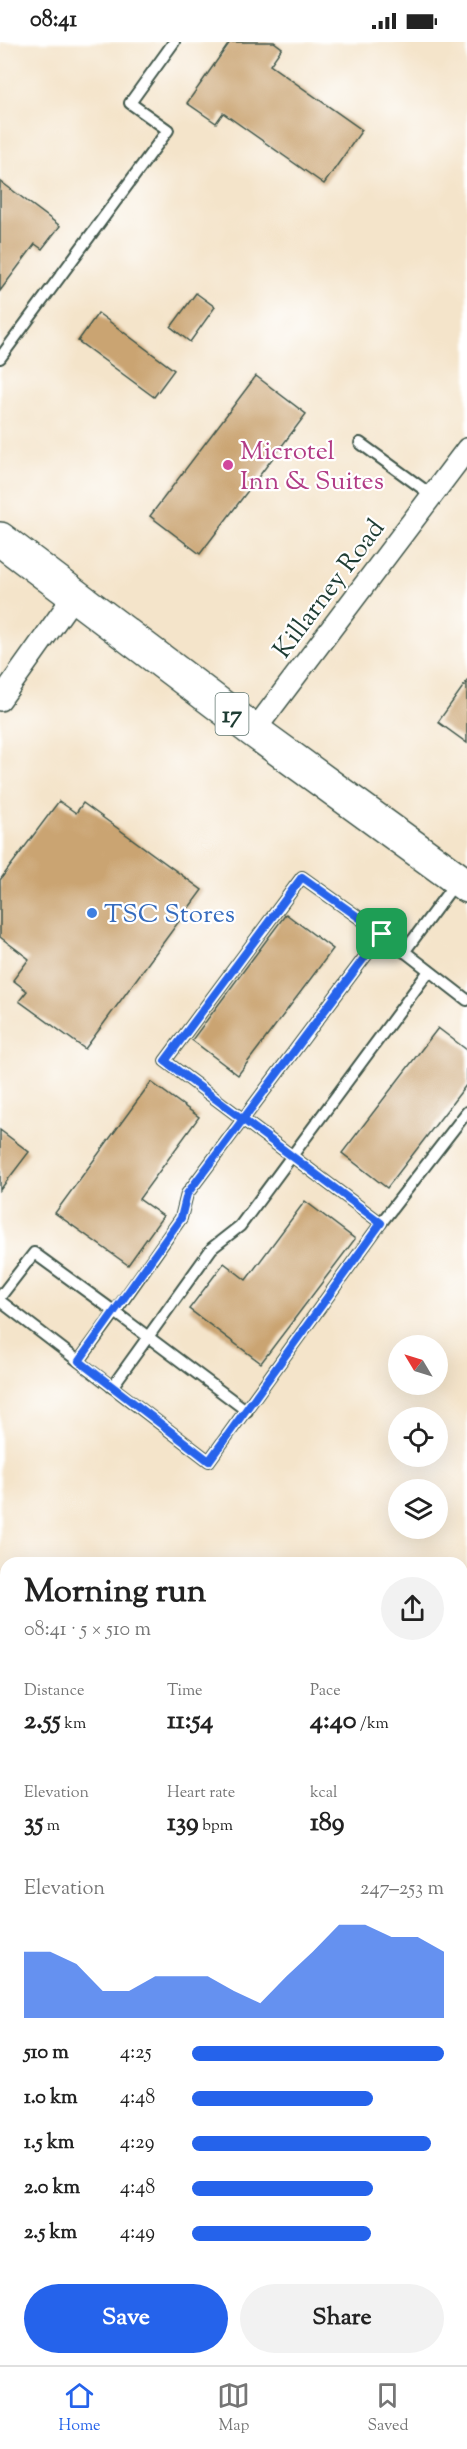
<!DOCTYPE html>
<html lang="en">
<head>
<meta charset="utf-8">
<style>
  :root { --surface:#fff; --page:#f2f2f2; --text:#222; --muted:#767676; --line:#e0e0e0; --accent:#2563eb }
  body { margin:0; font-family:"Sorts Mill Goudy",serif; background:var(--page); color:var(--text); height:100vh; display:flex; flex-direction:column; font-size:22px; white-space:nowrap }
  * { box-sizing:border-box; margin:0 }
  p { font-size:20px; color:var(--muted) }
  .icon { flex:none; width:33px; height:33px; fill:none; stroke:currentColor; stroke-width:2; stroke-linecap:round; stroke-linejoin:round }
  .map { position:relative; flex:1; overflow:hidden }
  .side { position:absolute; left:0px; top:1515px; width:468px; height:808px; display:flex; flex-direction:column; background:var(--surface); border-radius:18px 18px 0 0; box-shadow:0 6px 24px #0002 }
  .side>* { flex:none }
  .needle { width:39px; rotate:308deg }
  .buttons { position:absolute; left:388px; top:1293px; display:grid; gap:12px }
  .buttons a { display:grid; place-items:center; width:60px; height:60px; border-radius:50%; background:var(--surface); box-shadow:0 6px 24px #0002; font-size:30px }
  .pin { position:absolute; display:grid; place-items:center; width:51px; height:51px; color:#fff; margin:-26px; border-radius:12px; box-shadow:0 3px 9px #0006 }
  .round { display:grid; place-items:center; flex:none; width:63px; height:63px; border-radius:32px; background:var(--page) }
  .summary { display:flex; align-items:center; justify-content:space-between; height:102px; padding:0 24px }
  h1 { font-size:33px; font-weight:700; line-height:45px }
  .figures { display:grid; grid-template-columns:repeat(3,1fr); gap:9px; height:102px; padding:6px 24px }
  .figures div { display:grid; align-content:center }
  .figures b { font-size:26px; font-weight:700 }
  .figures small { font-size:16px; font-weight:400 }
  .figures p { font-size:16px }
  .chart { height:168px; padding:12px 24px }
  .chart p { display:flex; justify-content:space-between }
  .chart svg { width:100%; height:108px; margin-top:6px; fill:var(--accent); opacity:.7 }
  .primary-button { display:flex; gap:12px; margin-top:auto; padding:12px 24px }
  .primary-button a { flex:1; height:69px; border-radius:36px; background:var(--accent); color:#fff; font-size:24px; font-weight:700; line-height:69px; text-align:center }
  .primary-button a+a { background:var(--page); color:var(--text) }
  ul { padding:0 24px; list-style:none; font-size:20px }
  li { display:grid; grid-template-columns:96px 72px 1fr; align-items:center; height:45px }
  li i { height:15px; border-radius:8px; background:var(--accent) }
  .status { display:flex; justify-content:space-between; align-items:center; height:42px; padding:0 30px; background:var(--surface); direction:ltr }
  .status svg { height:16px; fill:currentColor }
  .tabs { display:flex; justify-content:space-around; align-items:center; height:84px; border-top:2px solid var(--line); background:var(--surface); font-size:16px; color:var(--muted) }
  .tabs a { display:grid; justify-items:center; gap:3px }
  .tabs .on { color:var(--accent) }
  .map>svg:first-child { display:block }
</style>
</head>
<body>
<div class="status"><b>08:41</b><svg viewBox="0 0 49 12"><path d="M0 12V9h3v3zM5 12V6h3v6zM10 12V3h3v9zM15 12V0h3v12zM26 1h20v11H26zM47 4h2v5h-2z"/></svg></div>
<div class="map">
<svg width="467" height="2323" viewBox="0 0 467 2323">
  <rect width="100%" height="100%" fill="#fff"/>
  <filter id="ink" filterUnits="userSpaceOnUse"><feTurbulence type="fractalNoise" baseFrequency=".0167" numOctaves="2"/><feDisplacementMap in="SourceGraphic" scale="12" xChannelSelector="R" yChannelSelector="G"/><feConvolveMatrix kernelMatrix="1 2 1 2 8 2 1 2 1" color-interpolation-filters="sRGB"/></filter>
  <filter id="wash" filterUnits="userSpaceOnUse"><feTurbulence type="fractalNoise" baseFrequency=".008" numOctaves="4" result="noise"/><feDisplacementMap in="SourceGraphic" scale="24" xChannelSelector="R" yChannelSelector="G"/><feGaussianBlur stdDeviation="1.35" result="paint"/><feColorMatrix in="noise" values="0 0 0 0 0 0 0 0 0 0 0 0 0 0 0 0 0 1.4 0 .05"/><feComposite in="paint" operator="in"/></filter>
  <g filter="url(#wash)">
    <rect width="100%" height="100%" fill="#f4e4ca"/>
    <path fill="#80a960" stroke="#50734a" stroke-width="1.5" d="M0 2069 6 2073V2318H134L130 2323H0Z"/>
    <g id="blocks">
      <g fill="#caa472">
        <path d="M230 0H274L282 6 270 23 362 88 324 142 223 71 216 81 187 61Z"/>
        <path d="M0 139 60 184 42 207 35 202 0 249Z"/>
        <path d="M196 251 215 265 190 300 171 285Z"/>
        <path d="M98 271 174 328 154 355 78 299Z"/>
        <path d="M256 334 306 372 200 512 150 474Z"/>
        <path d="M467 639V701L438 680Z"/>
        <path d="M59 759 76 771 83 761 202 848 85 1007 19 959 27 949 13 938 29 917 0 895V838Z"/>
        <path d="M286 872 333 907 238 1033 192 998Z"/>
        <path d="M438 986 467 1008V1042L387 1146 342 1111Z"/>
        <path d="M151 1040 199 1075 139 1157 163 1174 128 1223 55 1171Z"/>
        <path d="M0 1088 29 1110 0 1148Z"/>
        <path d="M305 1159 355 1197 261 1321 189 1267 224 1221 246 1238Z"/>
      </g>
    </g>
  </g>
  <g filter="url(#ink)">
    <use href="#blocks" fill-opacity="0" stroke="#3f564a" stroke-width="1.5"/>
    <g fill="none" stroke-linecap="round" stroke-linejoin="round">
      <defs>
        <g id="lane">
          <path d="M0 316 168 88 130 61 174 0"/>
          <path d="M360 401 433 454"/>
          <path d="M404 910 456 840"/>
          <path d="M381 1181 165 1019 302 835 382 892 467 958"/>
          <path d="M0 1255 34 1211 115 1270 79 1319"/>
          <path d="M0 1259 209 1419 381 1181 467 1070"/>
          <path d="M112 1345 212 1206 240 1184 429 929"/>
          <path d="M247 1369 115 1270 181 1176 187 1152 382 892"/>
        </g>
        <g id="street">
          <path d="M0 658 74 554"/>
          <path d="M254 689 467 407"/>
          <path d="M0 2020 6 2024"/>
          <path d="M409 2318 417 2323"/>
        </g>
        <path id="highway" d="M0 497 254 689 467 844"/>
      </defs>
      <use href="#lane" stroke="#3f564a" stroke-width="14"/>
      <use href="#street" stroke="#3f564a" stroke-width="24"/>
      <use href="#highway" stroke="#3f564a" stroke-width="36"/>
      <use href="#lane" stroke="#fff" stroke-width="10"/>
      <use href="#street" stroke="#fff" stroke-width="21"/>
      <use href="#highway" stroke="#fff" stroke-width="33"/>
    </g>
  </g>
  <g fill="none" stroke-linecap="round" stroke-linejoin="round" filter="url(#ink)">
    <defs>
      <path id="route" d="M382 892 187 1152 181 1176 79 1319 209 1419 381 1181 165 1019 302 835 382 892"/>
    </defs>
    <use href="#route" stroke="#fff" stroke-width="12"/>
    <use href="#route" stroke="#2563eb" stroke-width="8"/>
  </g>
  <circle fill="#d1479c" stroke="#fff" stroke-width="2" cx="228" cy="423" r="6"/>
  <circle fill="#3f7fe0" stroke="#fff" stroke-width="2" cx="92" cy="871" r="6"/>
  <g text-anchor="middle" stroke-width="4.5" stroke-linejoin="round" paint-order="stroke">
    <rect fill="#fff" stroke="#627771" stroke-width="1.5" x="215.5" y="651" width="33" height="42" rx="4.5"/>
    <g font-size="24" font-weight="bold" fill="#1f3d34">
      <text x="232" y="680">17</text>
    </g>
    <g font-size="26" fill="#b23c85" stroke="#fff" text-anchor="start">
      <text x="240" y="417">Microtel<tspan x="240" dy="30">Inn &amp; Suites</tspan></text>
    </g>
    <g font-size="26" fill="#1f3d34" stroke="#fff">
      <text transform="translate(328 546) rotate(-53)" y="9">Killarney Road</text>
    </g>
    <g font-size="26" fill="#366cbe" stroke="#fff" text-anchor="start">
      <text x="104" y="880">TSC Stores</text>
    </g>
  </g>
</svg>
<div class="buttons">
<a><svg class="needle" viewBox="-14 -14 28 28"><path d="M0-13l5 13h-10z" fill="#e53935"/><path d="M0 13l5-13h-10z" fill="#767676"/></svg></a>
<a><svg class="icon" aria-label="locate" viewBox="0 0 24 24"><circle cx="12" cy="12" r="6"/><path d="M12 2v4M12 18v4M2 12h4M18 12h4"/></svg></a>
<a><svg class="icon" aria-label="layers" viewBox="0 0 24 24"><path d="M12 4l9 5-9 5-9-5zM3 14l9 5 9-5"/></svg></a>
</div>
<div class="pin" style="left:382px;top:892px;background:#1e9e55"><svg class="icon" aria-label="arrive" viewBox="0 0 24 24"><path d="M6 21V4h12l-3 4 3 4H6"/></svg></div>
<section class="side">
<div class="summary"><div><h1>Morning run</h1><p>08:41 · 5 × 510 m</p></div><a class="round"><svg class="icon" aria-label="share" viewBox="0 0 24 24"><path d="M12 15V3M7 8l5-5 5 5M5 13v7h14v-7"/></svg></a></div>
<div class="figures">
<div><p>Distance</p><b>2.55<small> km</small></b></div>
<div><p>Time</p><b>11:54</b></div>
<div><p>Pace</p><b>4:40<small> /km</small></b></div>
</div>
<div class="figures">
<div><p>Elevation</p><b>35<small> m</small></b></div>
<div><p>Heart rate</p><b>139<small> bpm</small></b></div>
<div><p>kcal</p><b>189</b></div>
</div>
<div class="chart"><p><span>Elevation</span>247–253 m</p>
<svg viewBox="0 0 160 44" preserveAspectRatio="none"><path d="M0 44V17L10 17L20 22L30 33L40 33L50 27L60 27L70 27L80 33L90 38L100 27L110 17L120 6L130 6L140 11L150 11L160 17V44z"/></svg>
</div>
<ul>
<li><b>510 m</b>4:25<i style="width:100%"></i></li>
<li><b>1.0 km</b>4:48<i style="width:72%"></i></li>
<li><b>1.5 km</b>4:29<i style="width:95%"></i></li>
<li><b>2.0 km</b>4:48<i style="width:72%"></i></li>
<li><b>2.5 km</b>4:49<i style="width:71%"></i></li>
</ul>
<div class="primary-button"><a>Save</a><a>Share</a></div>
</section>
</div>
<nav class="tabs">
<a class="on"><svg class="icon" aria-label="home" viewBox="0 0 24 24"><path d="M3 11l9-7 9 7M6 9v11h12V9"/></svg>Home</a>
<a><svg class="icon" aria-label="map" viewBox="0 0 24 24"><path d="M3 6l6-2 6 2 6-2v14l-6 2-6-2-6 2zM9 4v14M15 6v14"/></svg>Map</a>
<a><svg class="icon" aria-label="saved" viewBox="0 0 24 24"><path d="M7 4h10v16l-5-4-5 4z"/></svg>Saved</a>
</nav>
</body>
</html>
